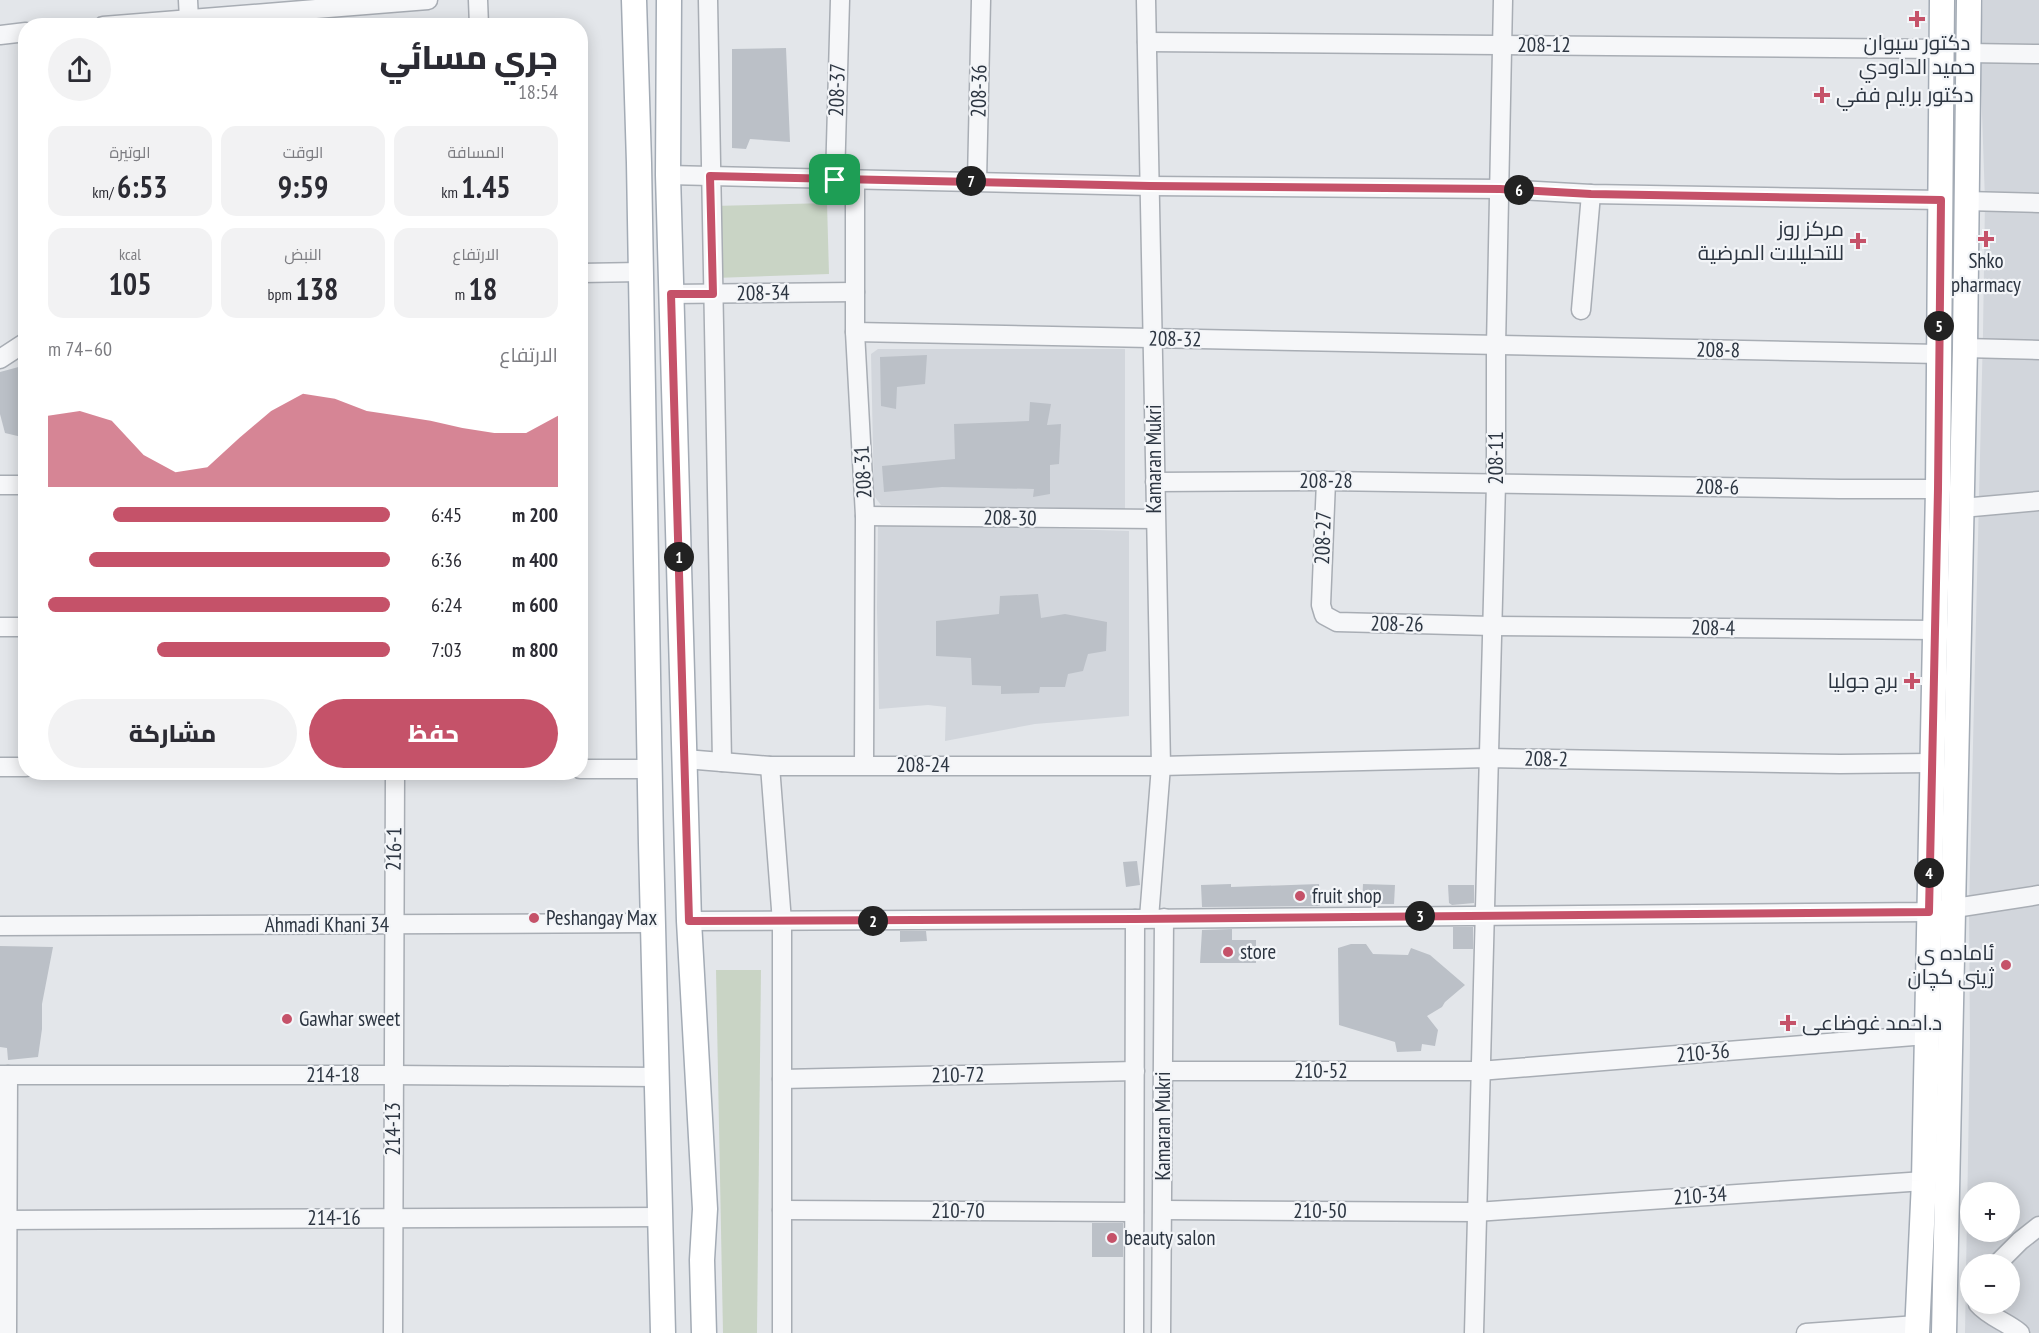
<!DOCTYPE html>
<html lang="ar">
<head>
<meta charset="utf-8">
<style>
  :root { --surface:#fff; --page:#f2f2f3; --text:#2b2b33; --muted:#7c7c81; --accent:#c55269 }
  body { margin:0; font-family:"PT Sans Narrow",Cairo,sans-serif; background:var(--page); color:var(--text); direction:rtl; height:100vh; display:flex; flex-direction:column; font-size:22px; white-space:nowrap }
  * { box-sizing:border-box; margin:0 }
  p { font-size:20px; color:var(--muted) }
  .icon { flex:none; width:33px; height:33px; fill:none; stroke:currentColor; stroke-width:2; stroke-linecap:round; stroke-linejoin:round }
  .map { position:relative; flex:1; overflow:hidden; direction:ltr }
  .drawer { position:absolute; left:18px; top:18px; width:570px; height:762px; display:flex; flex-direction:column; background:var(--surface); border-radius:24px; box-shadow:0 3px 15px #0003; direction:rtl }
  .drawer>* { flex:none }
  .tools { position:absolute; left:1960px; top:1182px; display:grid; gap:12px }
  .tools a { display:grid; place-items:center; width:60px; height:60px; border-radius:50%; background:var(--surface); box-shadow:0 3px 15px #0003; font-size:30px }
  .pin { position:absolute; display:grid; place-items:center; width:51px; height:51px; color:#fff; margin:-26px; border-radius:12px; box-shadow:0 3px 9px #0006 }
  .km { position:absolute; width:30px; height:30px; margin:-15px; border-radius:50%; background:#222; color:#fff; font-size:16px; line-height:30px; text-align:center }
  .round { display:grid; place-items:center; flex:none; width:63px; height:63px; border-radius:32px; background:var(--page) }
  .headline { display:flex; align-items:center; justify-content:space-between; height:102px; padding:0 30px }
  h1 { font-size:33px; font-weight:800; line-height:45px }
  .metrics { display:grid; grid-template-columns:repeat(3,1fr); gap:9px; height:102px; padding:6px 30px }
  .metrics div { display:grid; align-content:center; border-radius:15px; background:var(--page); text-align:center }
  .metrics b { font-size:30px; font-weight:800 }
  .metrics small { font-size:16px; font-weight:400 }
  .metrics p { font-size:16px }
  .chart { height:168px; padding:12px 30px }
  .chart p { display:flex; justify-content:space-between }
  .chart svg { width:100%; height:108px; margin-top:6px; fill:var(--accent); opacity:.7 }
  .primary-button { display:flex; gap:12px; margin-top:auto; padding:12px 30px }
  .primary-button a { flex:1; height:69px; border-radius:36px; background:var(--accent); color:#fff; font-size:24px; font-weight:800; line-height:69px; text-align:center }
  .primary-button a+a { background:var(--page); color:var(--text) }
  ul { padding:0 30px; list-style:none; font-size:20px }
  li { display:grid; grid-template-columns:96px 72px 1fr; align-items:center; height:45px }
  li i { height:15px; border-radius:8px; background:var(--accent) }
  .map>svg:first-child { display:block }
</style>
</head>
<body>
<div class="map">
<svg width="2039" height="1333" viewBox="0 0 2039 1333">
  <rect width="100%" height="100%" fill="#e3e6ea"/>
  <g fill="#d2d6dc" fill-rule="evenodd">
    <path d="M1983 0H2039V1333H1965L1970 1041 1969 909 1983 333 1985 201 1980 54ZM1971 1192H2010V1232H1971ZM1971 1264H2010V1304H1971Z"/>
    <path d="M878 349H1125V509L881 505 874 496 871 354Z"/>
    <path d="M878 523 1129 531V716L1035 724 945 741 946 707 928 705 879 709 877 608Z"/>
  </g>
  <g fill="#c9d4c5">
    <path d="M827 203 829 274 715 278 713 206Z"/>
    <path d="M716 970H761L757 1333H723Z"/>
  </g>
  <g fill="#bbc0c7">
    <path d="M786 48 790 142 750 139 746 149 732 148V49Z"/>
    <path d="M927 355 925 384 897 387 896 409 881 406 880 357Z"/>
    <path d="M26 365V438L5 433 0 414V372Z"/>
    <path d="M1030 402 1051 404 1047 425 1061 424 1059 464 1050 465V494L1033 497 1034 489 942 487 884 492 882 466 955 459 954 424 1029 421Z"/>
    <path d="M1038 594 1041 618 1065 614 1107 622 1106 651 1088 654 1083 671 1068 674 1065 687H1040L1039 693 1001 694V686L972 685 971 658 936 656V621L999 614 1000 596Z"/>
    <path d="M1137 861 1140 885 1126 887 1123 862Z"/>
    <path d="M1231 884V887L1319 884 1320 906 1202 907 1201 885Z"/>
    <path d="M1363 884 1395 885 1394 904H1362Z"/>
    <path d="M1448 885H1474V903L1452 905 1449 903Z"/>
    <rect x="1453" y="927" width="20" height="22"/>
    <path d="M1232 929V940H1256V963H1200L1202 930Z"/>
    <path d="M900 931H926L927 941 900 942Z"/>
    <path d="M1351 944H1366L1373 954 1408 955 1411 948 1430 955 1465 985 1445 1002 1442 1007 1427 1016 1438 1030 1435 1046 1422 1044 1421 1051 1397 1052 1395 1042 1339 1025 1338 948Z"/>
    <path d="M0 946 53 947 42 1004V1029L38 1057 8 1060 7 1048 0 1047Z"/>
    <rect x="1092" y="1223" width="31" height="34"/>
  </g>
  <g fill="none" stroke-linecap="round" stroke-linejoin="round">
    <defs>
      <g id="minor">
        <path d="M188 0 189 20"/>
        <path d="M478 0 479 26"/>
        <path d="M708 0 722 762"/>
        <path d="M1146 0 1161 766 1149 918"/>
        <path d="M103 26 428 0"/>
        <path d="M0 35 26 32"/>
        <path d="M1147 42 1942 49"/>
        <path d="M1968 53 2039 54"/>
        <path d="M668 175 1150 186 1500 189 1591 194 1940 200"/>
        <path d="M835 180 840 0"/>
        <path d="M855 180V332L865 516 864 765"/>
        <path d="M977 181 981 0"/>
        <path d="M1966 201 2039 203"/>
        <path d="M580 273 641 272"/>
        <path d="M671 294 855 292"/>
        <path d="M1581 310 1591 194"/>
        <path d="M855 332 1939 354"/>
        <path d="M1965 348 2039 350"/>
        <path d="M0 359 26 342"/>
        <path d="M1326 481 1321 605 1324 615 1337 622 1492 626 1934 630"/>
        <path d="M1155 482 1326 481 1840 489H1938"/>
        <path d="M0 485H26"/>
        <path d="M1962 508 2039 501"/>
        <path d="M865 516 1155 519"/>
        <path d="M0 627H26"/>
        <path d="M685 759 770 766H1161L1488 758 1840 764 1931 763"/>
        <path d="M770 766 782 922V1333"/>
        <path d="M0 767H26"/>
        <path d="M580 769H650"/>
        <path d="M689 921 1135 919 1929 912 2039 895"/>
        <path d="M0 926 653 923"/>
        <path d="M1164 1071H1479L1926 1035"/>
        <path d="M0 1075H393L657 1077"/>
        <path d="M782 1079 1135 1071"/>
        <path d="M782 1210 1134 1212"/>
        <path d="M1163 1210 1476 1212 1924 1181"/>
        <path d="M0 1220 661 1217"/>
        <path d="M1997 1264 2020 1241 2039 1226"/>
        <path d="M1978 1304C1989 1317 2007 1322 2020 1333"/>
        <path d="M7 1333 8 1075"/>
        <path d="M393 1333 395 772"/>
        <path d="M1134 1333 1135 919"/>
        <path d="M1161 1333 1164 918"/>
        <path d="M1474 1333 1496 483V346L1503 0"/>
        <path d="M1806 1333 1917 1325"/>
      </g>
      <g id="major">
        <path d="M634 0 639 163 651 844 663 1333"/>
        <path d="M669 0 668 175 689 921 705 1209 702 1260 704 1333"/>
        <path d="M1917 1333 1924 1181 1938 489 1942 0"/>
        <path d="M1944 1333 1965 348 1969 0"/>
      </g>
    </defs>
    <use href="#minor" stroke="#a8adb4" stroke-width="21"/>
    <use href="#major" stroke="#a3abb5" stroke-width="27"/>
    <use href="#minor" stroke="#f6f7f9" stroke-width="18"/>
    <use href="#major" stroke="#fff" stroke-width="24"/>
  </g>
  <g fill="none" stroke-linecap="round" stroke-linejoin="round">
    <defs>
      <path id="route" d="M710 176 1150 186 1500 189 1591 194 1941 200 1938 489 1929 912 1135 919 689 921 671 294H713Z"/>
    </defs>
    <use href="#route" stroke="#fff" stroke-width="12"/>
    <use href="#route" stroke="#c55269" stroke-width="8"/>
  </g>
  <g fill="#c55269" stroke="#f3f5f8" stroke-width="2">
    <path d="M1914 10h6v6h6v6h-6v6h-6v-6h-6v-6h6z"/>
    <path d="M1819 86h6v6h6v6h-6v6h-6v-6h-6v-6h6z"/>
    <path d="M1983 230h6v6h6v6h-6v6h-6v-6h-6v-6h6z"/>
    <path d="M1855 232h6v6h6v6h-6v6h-6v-6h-6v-6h6z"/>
    <path d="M1909 672h6v6h6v6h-6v6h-6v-6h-6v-6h6z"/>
    <circle cx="1300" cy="896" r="6"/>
    <circle cx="534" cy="918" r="6"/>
    <circle cx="1228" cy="952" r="6"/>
    <circle cx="2006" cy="965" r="6"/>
    <circle cx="287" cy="1019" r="6"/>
    <path d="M1785 1014h6v6h6v6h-6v6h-6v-6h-6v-6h6z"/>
    <circle cx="1112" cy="1238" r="6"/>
  </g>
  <g text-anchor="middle" stroke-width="4.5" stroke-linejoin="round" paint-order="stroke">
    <g font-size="21" fill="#2c3541" stroke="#f3f5f8" text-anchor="start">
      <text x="1917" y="50" text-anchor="middle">دکتور سیوان<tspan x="1917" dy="24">حمید الداودي</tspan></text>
      <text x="1836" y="102">دكتور برايم ففي</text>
      <text x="1844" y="236" text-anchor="end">مركز روز<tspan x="1844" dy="24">للتحليلات المرضية</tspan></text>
      <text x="1986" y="268" text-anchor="middle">Shko<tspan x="1986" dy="24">pharmacy</tspan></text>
      <text x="1898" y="688" text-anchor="end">برج جوليا</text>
      <text x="1312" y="903">fruit shop</text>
      <text x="546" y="925">Peshangay Max</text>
      <text x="1240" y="959">store</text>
      <text x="1994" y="960" text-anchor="end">ئاماده ى<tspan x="1994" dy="24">ژينى كچان</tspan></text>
      <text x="299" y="1026">Gawhar sweet</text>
      <text x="1802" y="1030">د.احمد غوضاعی</text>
      <text x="1124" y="1245">beauty salon</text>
    </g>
    <g font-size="21" fill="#2c3541" stroke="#f3f5f8">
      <text x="1544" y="52">208-12</text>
      <text transform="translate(837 90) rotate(-88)" y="7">208-37</text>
      <text transform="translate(979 91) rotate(-89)" y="7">208-36</text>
      <text transform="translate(763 293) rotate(-1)" y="7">208-34</text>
      <text transform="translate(1175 339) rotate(1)" y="7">208-32</text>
      <text transform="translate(1718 350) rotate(1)" y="7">208-8</text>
      <text transform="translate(1496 458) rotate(-90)" y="7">208-11</text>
      <text transform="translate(1154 459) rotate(-90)" y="7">Kamaran Mukri</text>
      <text transform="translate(863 472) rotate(-93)" y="7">208-31</text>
      <text x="1326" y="488">208-28</text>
      <text transform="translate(1717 487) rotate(1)" y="7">208-6</text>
      <text transform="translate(1010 518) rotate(1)" y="7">208-30</text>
      <text transform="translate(1323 538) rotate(-88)" y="7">208-27</text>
      <text transform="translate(1397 624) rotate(1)" y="7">208-26</text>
      <text transform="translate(1713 628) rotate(1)" y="7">208-4</text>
      <text transform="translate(1546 759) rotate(1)" y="7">208-2</text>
      <text x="923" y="772">208-24</text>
      <text transform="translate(394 849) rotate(-89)" y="7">216-1</text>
      <text x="327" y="932">Ahmadi Khani 34</text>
      <text transform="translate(1703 1053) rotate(-5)" y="7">210-36</text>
      <text x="1321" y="1078">210-52</text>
      <text x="333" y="1082">214-18</text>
      <text transform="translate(958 1075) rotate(-1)" y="7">210-72</text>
      <text transform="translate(1163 1126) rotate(-90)" y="7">Kamaran Mukri</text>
      <text transform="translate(393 1129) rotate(-90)" y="7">214-13</text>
      <text transform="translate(1700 1196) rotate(-4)" y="7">210-34</text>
      <text x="958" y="1218">210-70</text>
      <text x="1320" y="1218">210-50</text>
      <text x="334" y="1225">214-16</text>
    </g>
  </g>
</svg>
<div class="tools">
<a>+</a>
<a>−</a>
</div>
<div class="pin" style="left:835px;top:180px;background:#1e9e55"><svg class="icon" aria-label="arrive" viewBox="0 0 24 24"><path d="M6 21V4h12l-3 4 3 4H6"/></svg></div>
<b class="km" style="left:679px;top:557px">1</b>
<b class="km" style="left:873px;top:921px">2</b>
<b class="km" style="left:1420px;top:916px">3</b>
<b class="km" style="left:1929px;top:873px">4</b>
<b class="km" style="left:1939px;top:326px">5</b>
<b class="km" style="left:1519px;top:190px">6</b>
<b class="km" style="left:971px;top:181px">7</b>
<section class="drawer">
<div class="headline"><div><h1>جري مسائي</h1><p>18:54</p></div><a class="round"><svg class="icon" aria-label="share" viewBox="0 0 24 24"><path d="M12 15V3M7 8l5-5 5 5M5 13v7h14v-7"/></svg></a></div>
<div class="metrics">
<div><p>المسافة</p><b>1.45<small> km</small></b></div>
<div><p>الوقت</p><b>9:59</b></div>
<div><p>الوتيرة</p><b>6:53<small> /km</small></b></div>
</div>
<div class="metrics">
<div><p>الارتفاع</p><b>18<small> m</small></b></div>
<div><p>النبض</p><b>138<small> bpm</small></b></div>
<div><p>kcal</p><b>105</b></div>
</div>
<div class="chart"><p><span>الارتفاع</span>60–74 m</p>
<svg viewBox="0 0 160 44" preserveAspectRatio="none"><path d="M0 44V15L10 13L20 17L30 31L40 38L50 36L60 24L70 13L80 6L90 8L100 13L110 15L120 17L130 20L140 22L150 22L160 15V44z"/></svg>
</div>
<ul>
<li><b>200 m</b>6:45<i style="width:81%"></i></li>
<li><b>400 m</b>6:36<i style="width:88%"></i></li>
<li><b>600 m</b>6:24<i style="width:100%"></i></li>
<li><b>800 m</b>7:03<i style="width:68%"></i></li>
</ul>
<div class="primary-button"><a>حفظ</a><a>مشاركة</a></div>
</section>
</div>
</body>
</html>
